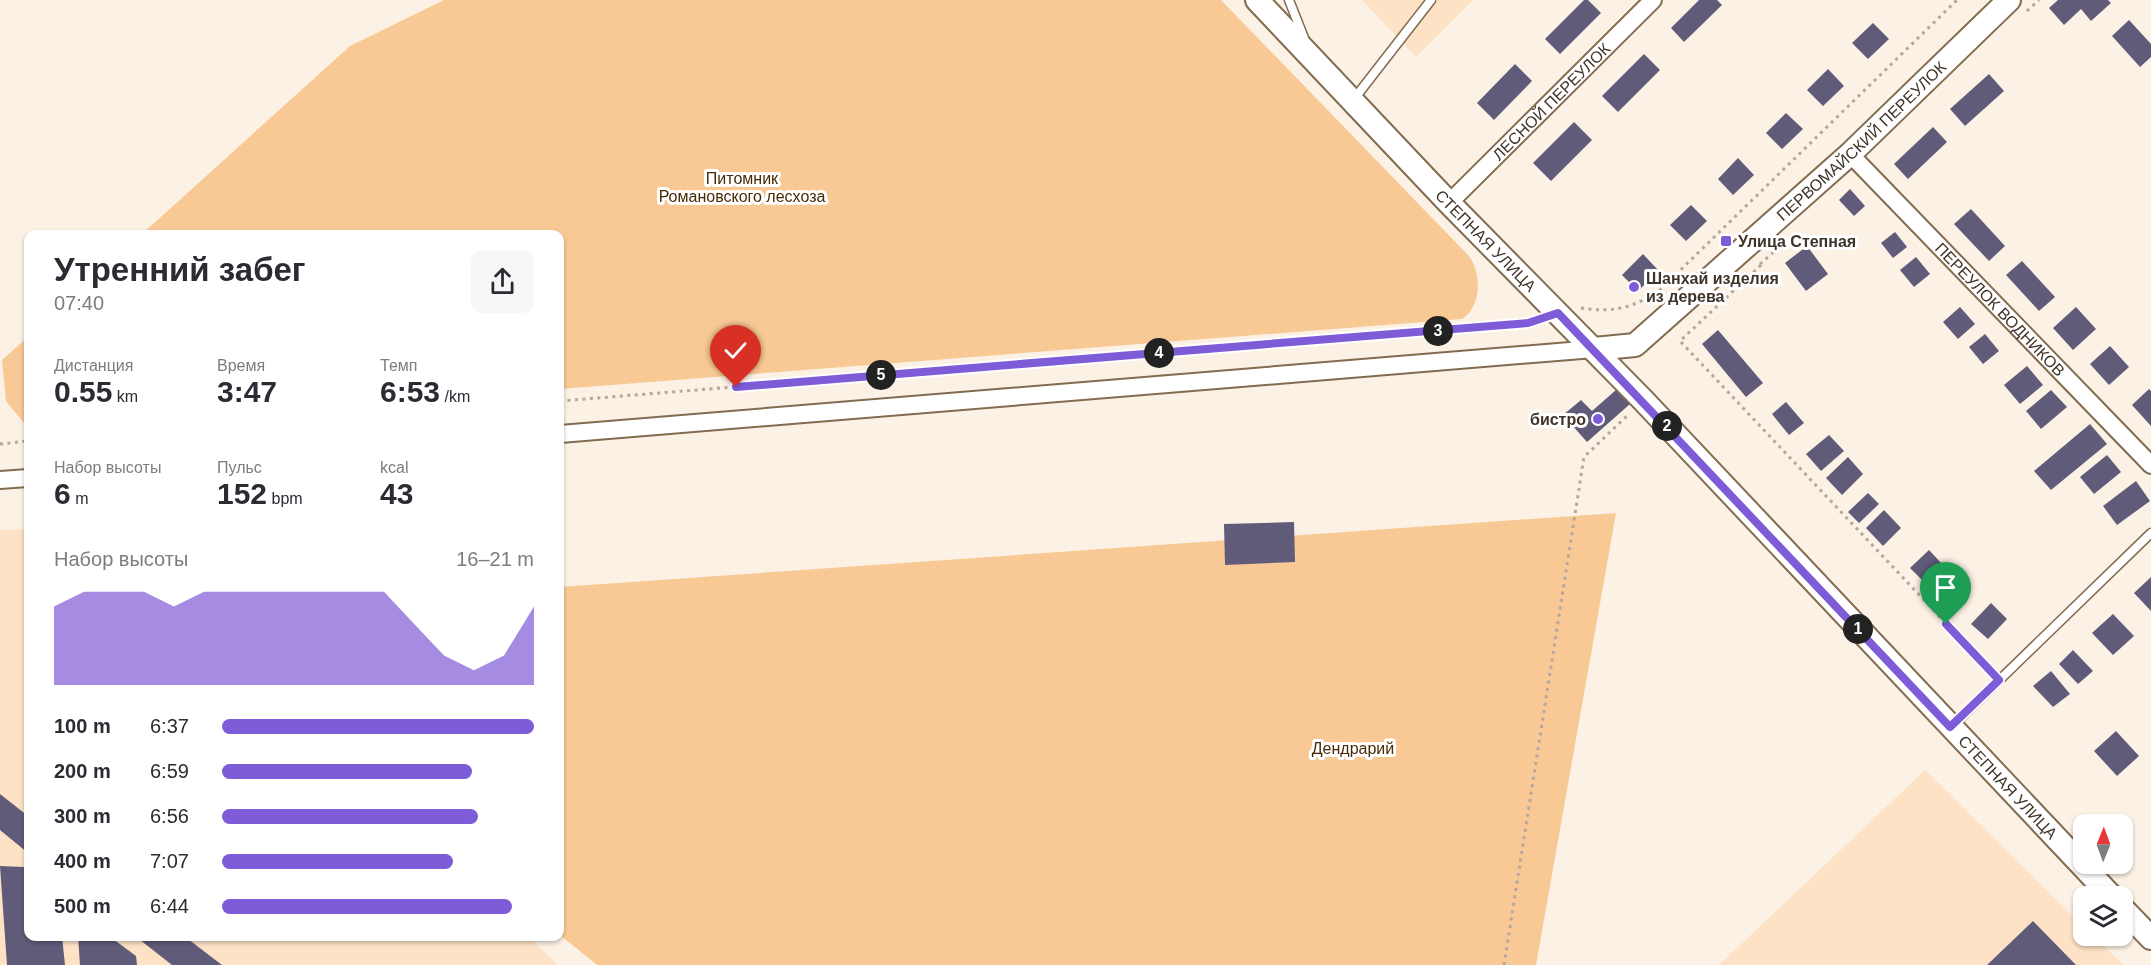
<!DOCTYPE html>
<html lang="ru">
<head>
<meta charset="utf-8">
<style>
  :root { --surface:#fff; --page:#f7f7f7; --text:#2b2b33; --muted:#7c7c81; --accent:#7f5cd7 }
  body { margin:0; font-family:Helvetica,sans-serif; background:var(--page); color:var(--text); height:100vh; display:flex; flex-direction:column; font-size:22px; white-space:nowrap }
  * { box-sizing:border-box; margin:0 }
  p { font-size:20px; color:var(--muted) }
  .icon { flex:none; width:33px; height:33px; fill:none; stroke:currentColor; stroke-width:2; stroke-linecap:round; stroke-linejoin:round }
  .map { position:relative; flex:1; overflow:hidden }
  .drawer { position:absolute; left:24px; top:230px; width:540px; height:711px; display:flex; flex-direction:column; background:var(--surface); border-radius:12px; box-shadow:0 2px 4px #0004 }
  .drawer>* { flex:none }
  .needle { width:39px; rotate:1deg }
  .controls { position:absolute; left:2073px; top:814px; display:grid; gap:12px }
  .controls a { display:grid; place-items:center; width:60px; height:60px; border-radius:12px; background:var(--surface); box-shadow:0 2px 4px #0004; font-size:30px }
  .pin { position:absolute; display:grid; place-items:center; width:51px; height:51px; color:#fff; margin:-62px -26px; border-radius:50% 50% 50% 0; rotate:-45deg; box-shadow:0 0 6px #0007 }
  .pin .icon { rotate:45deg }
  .km { position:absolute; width:30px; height:30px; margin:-15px; border-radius:50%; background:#222; color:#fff; font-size:16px; line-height:30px; text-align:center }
  .round { display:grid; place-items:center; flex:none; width:63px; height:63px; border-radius:12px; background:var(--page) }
  .head { display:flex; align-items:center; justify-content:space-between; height:102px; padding:0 30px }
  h1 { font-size:33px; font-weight:700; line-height:45px }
  .figures { display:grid; grid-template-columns:repeat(3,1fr); gap:9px; height:102px; padding:6px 30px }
  .figures div { display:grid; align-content:center }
  .figures b { font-size:30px; font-weight:700 }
  .figures small { font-size:16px; font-weight:400 }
  .figures p { font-size:16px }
  .chart { height:168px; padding:12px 30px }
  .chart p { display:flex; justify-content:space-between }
  .chart svg { width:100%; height:108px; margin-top:6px; fill:var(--accent); opacity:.7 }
  ul { padding:0 30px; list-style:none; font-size:20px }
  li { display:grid; grid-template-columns:96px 72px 1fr; align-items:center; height:45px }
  li i { height:15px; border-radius:8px; background:var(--accent) }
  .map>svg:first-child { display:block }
</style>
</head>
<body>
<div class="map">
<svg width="2151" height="965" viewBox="0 0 2151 965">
  <rect width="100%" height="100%" fill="#fcf1e5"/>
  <g fill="#fde2c6">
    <path d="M1362 0H1473L1416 57Z"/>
    <path d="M28 529V936H528L558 965H0V530Z"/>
    <path d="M1925 770 2083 926 2084 936H2094L2123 965H1719Z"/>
  </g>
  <g fill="#f9c995">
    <path d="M444 0H1221L1468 255C1482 272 1482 307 1462 319L560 389V234H142L350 46Z"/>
    <path d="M28 337V428L6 401 2 360Z"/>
    <path d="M1616 513 1536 965H597L560 935V587Z"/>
  </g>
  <g fill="#615b7a">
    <path d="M1584 0H1588L1601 13 1560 54 1545 39Z"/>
    <path d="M1699 0H1717L1722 5 1684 42 1671 28Z"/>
    <path d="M2058 0H2108L2111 3 2091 21 2081 9 2064 25 2049 8Z"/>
    <path d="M2129 20 2151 44V57L2140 67 2112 36Z"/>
    <path d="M1873 23 1889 39 1868 59 1852 43Z"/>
    <path d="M1644 54 1660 70 1618 112 1602 96Z"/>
    <path d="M1515 64 1532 81 1494 120 1477 103Z"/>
    <path d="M1828 69 1844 86 1823 106 1807 90Z"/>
    <path d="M1989 74 2004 91 1965 126 1950 109Z"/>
    <path d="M1786 113 1803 129 1782 149 1766 133Z"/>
    <path d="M1574 122 1592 140 1551 181 1533 163Z"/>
    <path d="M1933 127 1947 142 1908 179 1894 164Z"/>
    <path d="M1738 158 1754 175 1733 195 1718 179Z"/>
    <path d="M1850 189 1865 206 1854 216 1839 200Z"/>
    <path d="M1691 205 1707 221 1686 241 1670 225Z"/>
    <path d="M1971 209 2005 246 1989 261 1954 224Z"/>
    <path d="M1895 232 1907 247 1893 258 1881 243Z"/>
    <path d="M1807 246 1828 274 1806 291 1785 263Z"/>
    <path d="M1643 254 1659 271 1638 291 1622 275Z"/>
    <path d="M1916 257 1930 274 1914 287 1900 270Z"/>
    <path d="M2022 261 2055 297 2039 311 2006 275Z"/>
    <path d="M1960 307 1975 324 1958 339 1943 322Z"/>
    <path d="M2076 307 2096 329 2073 350 2053 328Z"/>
    <path d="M1718 330 1763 383 1746 397 1702 344Z"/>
    <path d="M1985 334 1999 351 1983 364 1969 347Z"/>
    <path d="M2110 346 2129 367 2109 385 2090 364Z"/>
    <path d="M2027 366 2043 385 2020 404 2004 385Z"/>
    <path d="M2149 389 2151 391V426L2132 405Z"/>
    <path d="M1616 390 1630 404 1587 442 1563 415 1581 400 1592 411Z"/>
    <path d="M2051 390 2067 407 2041 429 2026 411Z"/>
    <path d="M1786 402 1804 423 1789 435 1772 414Z"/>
    <path d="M2090 424 2107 444 2051 490 2034 471Z"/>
    <path d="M1829 435 1844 451 1821 471 1806 454Z"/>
    <path d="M2107 455 2121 472 2094 494 2080 477Z"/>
    <path d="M1848 457 1863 474 1842 495 1826 478Z"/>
    <path d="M2136 481 2150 501 2117 525 2103 506Z"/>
    <path d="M1868 493 1879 504 1859 523 1848 512Z"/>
    <path d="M1884 510 1901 528 1883 546 1866 528Z"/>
    <path d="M1294 522 1295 562 1225 565 1224 524Z"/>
    <path d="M1929 550 1943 565 1925 583 1910 568Z"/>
    <path d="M1953 570 1967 585 1945 606 1931 591Z"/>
    <path d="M2151 577V611L2134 593Z"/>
    <path d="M1991 603 2007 619 1988 639 1971 624Z"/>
    <path d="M2113 614 2134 636 2113 655 2092 633Z"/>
    <path d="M2073 650 2093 671 2078 684 2059 664Z"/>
    <path d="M2051 671 2070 694 2053 707 2033 686Z"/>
    <path d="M2116 731 2139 756 2117 776 2094 751Z"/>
    <path d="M0 794 28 816V853L0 830Z"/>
    <path d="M0 866 24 867 28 871V936H62L65 965H7Z"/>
    <path d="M2033 921 2076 965H1987Z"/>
    <path d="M78 936H109L136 956 137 965H80Z"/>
    <path d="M135 936H184L222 965H172Z"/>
  </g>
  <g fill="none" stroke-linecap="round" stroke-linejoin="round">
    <defs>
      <g id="lane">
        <path d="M1289 0 1304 38"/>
        <path d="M1354 99 1431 0"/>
        <path d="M1953 725 2151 533"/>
      </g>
      <g id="street">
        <path id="s1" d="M1850 154 2151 465"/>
        <path id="s2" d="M1449 203 1653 0"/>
        <path d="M560 434 1594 349"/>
        <path d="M0 480 28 478"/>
      </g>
      <g id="secondary">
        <path id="s3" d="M1257 0 1449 203 1643 400 2112 897"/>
        <path id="s4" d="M1594 349 1635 345 1850 154 2009 0"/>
        <path d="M2122 908 2151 938"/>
      </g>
    </defs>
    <use href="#lane" stroke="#836b50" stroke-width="11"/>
    <use href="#street" stroke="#836b50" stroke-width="20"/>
    <use href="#secondary" stroke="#836b50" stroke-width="26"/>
    <g stroke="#b3a89c" stroke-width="3" stroke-dasharray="3 4.5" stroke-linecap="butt">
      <path d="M2027 11 2039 0"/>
      <path d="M1760 264 1786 241"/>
      <path d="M1761 265 1680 341 1990 670"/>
      <path d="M1581 308C1612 313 1634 308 1660 290L1957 0"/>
      <path d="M560 401 1528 323 1538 320"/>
      <path d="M0 444 28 441"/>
      <path d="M1504 965 1584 457 1629 414"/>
    </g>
    <use href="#lane" stroke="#fff" stroke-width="8"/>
    <use href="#street" stroke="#fff" stroke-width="16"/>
    <use href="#secondary" stroke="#fff" stroke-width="22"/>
  </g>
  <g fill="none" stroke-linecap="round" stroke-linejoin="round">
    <defs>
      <path id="route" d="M736 387 1528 323 1558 313 1950 727 1999 680 1946 624"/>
    </defs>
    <use href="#route" stroke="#fff" stroke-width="12"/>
    <use href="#route" stroke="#7f5cd7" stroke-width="8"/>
  </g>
  <g fill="#7f5cd7" stroke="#fff" stroke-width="2">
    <rect x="1720" y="235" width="12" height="12" rx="3"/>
    <circle cx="1634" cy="287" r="6"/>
    <circle cx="1598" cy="419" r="6"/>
  </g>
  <g text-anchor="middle" stroke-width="6" stroke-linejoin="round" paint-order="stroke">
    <g font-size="16" fill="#3f3429" stroke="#fff">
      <text dy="6" stroke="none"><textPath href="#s2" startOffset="144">ЛЕСНОЙ ПЕРЕУЛОК</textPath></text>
      <text dy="6" stroke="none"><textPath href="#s4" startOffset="346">ПЕРВОМАЙСКИЙ ПЕРЕУЛОК</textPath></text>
      <text dy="6" stroke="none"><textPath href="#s3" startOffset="332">СТЕПНАЯ УЛИЦА</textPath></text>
      <text dy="6" stroke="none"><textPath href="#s1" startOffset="216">ПЕРЕУЛОК ВОДНИКОВ</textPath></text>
      <text dy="6" stroke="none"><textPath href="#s3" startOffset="1088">СТЕПНАЯ УЛИЦА</textPath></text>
    </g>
    <g font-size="16" fill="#472b07" stroke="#fff">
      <text x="742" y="184">Питомник<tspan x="742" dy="18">Романовского лесхоза</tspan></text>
      <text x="1353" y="754">Дендрарий</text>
    </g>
    <g font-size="16" font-weight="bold" fill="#3f3429" stroke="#fff" text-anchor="start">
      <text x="1738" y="247">Улица Степная</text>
      <text x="1646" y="284">Шанхай изделия<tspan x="1646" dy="18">из дерева</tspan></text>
      <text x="1586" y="425" text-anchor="end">бистро</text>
    </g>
  </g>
</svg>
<div class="controls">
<a><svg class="needle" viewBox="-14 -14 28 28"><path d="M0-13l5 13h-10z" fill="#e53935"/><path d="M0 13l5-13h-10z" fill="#7c7c81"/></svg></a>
<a><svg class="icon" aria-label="layers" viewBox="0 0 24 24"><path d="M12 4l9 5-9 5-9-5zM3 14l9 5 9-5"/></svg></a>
</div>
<div class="pin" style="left:1946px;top:624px;background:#1e9e55"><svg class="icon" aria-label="arrive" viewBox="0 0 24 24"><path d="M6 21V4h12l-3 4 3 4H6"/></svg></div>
<div class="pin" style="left:736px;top:387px;background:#d93025"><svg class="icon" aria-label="check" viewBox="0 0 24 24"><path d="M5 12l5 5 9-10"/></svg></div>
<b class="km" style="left:1858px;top:629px">1</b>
<b class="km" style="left:1667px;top:426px">2</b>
<b class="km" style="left:1438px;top:331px">3</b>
<b class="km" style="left:1159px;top:353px">4</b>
<b class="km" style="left:881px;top:375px">5</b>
<section class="drawer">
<div class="head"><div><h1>Утренний забег</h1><p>07:40</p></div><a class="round"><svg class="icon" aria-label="share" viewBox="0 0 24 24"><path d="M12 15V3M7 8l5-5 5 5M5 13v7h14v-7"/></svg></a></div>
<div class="figures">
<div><p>Дистанция</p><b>0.55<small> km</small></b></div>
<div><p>Время</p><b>3:47</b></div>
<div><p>Темп</p><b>6:53<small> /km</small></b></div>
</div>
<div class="figures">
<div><p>Набор высоты</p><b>6<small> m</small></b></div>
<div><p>Пульс</p><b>152<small> bpm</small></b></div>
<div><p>kcal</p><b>43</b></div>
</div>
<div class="chart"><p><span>Набор высоты</span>16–21 m</p>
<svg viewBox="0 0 160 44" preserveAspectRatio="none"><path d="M0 44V12L10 6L20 6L30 6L40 12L50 6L60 6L70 6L80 6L90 6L100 6L110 6L120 19L130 32L140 38L150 32L160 12V44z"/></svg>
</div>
<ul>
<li><b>100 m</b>6:37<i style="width:100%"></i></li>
<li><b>200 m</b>6:59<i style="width:80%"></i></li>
<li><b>300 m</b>6:56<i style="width:82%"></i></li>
<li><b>400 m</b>7:07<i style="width:74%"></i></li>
<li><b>500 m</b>6:44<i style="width:93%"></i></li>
</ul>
</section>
</div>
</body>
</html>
